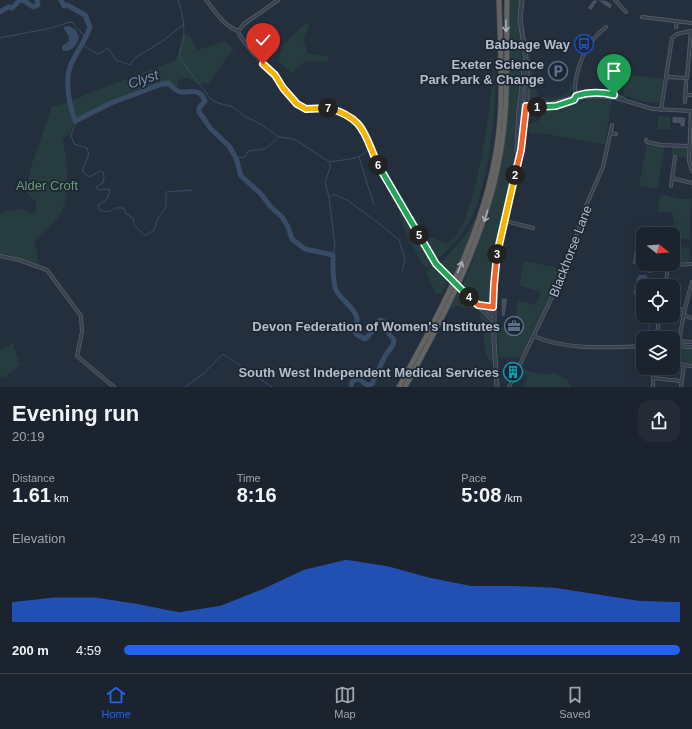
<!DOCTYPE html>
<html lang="en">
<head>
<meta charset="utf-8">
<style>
  :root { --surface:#1b232e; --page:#242b36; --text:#f1f3f6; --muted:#a0a4aa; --line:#39404a; --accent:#2563eb }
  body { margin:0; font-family:Arial,sans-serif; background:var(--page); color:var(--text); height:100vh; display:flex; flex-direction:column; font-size:15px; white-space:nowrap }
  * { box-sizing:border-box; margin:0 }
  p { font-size:13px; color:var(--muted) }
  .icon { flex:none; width:22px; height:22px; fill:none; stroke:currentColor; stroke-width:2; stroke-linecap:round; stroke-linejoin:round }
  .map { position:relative; height:387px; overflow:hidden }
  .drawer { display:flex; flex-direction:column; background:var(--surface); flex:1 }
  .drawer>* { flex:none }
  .needle { width:26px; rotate:107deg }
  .controls { position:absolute; left:636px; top:227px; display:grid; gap:8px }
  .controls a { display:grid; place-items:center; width:44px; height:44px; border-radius:8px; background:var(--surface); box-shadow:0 4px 16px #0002,0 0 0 1px var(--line); font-size:20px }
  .pin { position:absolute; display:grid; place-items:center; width:34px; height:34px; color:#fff; margin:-41px -17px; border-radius:50% 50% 50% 0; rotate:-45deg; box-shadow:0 0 4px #0007 }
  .pin .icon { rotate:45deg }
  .km { position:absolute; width:20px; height:20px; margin:-10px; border-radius:50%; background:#222; color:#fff; font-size:11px; line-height:20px; text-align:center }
  .round { display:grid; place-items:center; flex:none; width:42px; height:42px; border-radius:12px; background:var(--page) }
  .overview { display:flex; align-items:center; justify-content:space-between; height:68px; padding:0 12px }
  h1 { font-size:22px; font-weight:700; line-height:30px }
  .metrics { display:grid; grid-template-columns:repeat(3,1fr); gap:6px; height:68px; padding:4px 12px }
  .metrics div { display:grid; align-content:center }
  .metrics b { font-size:20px; font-weight:700 }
  .metrics small { font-size:11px; font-weight:400 }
  .metrics p { font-size:11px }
  .chart { height:112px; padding:8px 12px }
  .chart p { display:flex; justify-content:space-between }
  .chart svg { width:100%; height:72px; margin-top:4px; fill:var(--accent); opacity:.7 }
  ul { padding:0 12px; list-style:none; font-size:13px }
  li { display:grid; grid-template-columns:64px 48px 1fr; align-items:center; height:30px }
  li i { height:10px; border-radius:5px; background:var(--accent) }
  .tab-bar { display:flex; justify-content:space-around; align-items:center; height:56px; border-top:1px solid var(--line); background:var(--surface); font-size:11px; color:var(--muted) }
  .tab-bar a { display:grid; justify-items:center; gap:2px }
  .tab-bar .on { color:var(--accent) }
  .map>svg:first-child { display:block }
</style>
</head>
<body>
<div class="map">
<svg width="692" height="387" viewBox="0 0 692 387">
  <rect width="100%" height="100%" fill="#242f3e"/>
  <g fill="#263c3f">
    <path d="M509 0H520L519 20 522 62 516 110 517 111 514 170 497 246 490 300 488 303C478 305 469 293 462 286L468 273 489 215 502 161 507 115Z"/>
    <path d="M306 23 309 26 303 39 308 54 329 56 327 63C308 59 305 59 292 74L278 61 284 44Z"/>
    <path d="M188 33 198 50 224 41 234 50 227 57 209 83 198 84C192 78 188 77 179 80L176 88 161 87 87 114 73 122V124L70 134 63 138C66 161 73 193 60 214 53 225 43 233 34 241L40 267 14 257 0 254V214L5 211 23 209 30 214 33 213 36 210V202L26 192 32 164 52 106 59 105 176 60 182 38Z"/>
    <path d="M528 39 533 77 538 97C548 98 560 99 569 91L570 84H572C572 87 572 91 570 93 564 102 539 103 530 99V77L526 40Z"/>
    <path d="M494 65C499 101 489 170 477 205 472 220 462 235 451 246 446 251 442 258 434 258L431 255 409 215H413L429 237 447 243C450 241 454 239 456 236 463 227 466 215 470 204 484 159 489 112 494 65Z"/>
    <path d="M624 74 663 79 660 103 644 102 624 95Z"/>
    <path d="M597 98 612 99 605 145 541 133H529L528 124 537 122 541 117V109C561 108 578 101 597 98Z"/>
    <path d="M658 116 670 117V130L658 129Z"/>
    <path d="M647 145 665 148 657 189 639 186Z"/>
    <path d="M672 147H688L687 157 672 156Z"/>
    <path d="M661 194 679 199H692L690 212V239H677L672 213 657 211Z"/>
    <path d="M399 204 433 265 429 268 423 265C417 254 395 215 399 204Z"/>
    <path d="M475 219 476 222 453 279 442 268 441 262 461 241Z"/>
    <path d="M689 247 690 262H673V248Z"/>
    <path d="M524 261 565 269 522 358 499 357 497 327H502L505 331 517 335 521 319 515 318 518 301 536 305 540 292 519 285Z"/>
    <path d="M434 266 448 280 442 294H436L426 272Z"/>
    <path d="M459 290 477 309 456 306 450 310Z"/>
    <path d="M478 311H479L489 321 491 325 492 365 486 354 482 322Z"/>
    <path d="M13 343 20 365 2 379 0 374V351Z"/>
    <path d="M679 349H692V364L678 361Z"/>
    <path d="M520 369 545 375 555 373 567 380 571 387H524L523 383 527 381V377L519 371Z"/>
  </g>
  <g fill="#394c67">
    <path d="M69 26 76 30 79 37C77 45 72 52 63 51L62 46 69 41V37L64 29V27Z"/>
    <path d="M639 275H646L648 278 646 286H643V296L633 294 637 279Z"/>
  </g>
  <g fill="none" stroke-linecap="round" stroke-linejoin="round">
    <g stroke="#394c67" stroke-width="1">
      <path d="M178 0C182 12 184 22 184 35 184 45 178 49 181 60L211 99 215 102 233 107 244 116 261 124 269 130"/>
      <path d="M0 38 51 28 70 22 73 23 86 38"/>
      <path d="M82 45 98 54 108 48 116 60 130 65 135 58 164 40 184 24"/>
      <path d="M76 122 71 135 74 144 87 148C92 159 82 163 83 172L90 177 99 171 103 172 104 177 103 183 97 186 96 188 99 190 106 189 110 190 107 199 98 205 99 210C105 212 110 213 115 208H124L126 214 133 218 134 225 145 236 154 230 158 218 166 207V192L192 190"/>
      <path d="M270 130 278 137 294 139 330 162V168L325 183 329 197 335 246 333 255"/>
      <path d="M359 157 374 205"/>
      <path d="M236 158 245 157 248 151 265 149 277 139"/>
      <path d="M330 162C342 159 362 161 368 149"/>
      <path d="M330 197 333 194 347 200 376 221 399 240 405 259 402 271"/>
      <path d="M648 338 651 316"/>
      <path d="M185 387 203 374 223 354 272 387"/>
    </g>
    <g stroke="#394c67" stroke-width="5">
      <path d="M23 0 33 7 38 5 37 0"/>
      <path d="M61 0 64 6 67 5 85 15 90 27C86 39 79 49 73 60 63 78 69 103 75 121L111 103 162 84 168 83C172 86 176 92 181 92 192 93 199 87 205 101L199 108V112L211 129 229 146 236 158 241 176 260 193 271 207 282 217 288 227 292 239 305 249 333 255C333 265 332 280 336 290 341 300 355 308 357 318 358 324 353 328 356 334L365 339C373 333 374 325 380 320L385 322 389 334 394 340 393 345 385 356 372 384 367 385 358 378 352 382 351 387"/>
      <path d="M0 12 8 7 12 8 19 1 22 0"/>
    </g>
  </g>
  <g fill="#455162" stroke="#1f2835">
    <path d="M593 0H606L613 5 610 9 598 1 591 11 587 8Z"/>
    <path d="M672 116 686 117 685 127H680V124L672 123Z"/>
    <path d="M501 298H508L505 317H502L501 313Z"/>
  </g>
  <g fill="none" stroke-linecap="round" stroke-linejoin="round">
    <defs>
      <g id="minor">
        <path d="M206 0C215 11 224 26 238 31"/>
        <path d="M615 0 626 12"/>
        <path d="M642 17 692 23"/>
        <path d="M676 27 677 22"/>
        <path d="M238 31 240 36 252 52 275 75 283 88 297 104 306 109 329 108 346 115 361 125 380 167 400 200 430 256 444 273"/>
        <path d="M238 31 244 24 278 0"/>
        <path d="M686 95H692"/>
        <path d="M576 96C574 88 575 82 577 74 582 53 590 40 606 27"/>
        <path d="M521 100 526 106 551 107 584 97 597 96 616 98 653 109 692 111"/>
        <path d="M685 102 686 82"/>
        <path d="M661 110 672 38 677 34 691 31 687 78 666 77"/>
        <path d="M691 111 689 161 692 171"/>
        <path d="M520 114 521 108 527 101 550 104 581 95 599 93 614 95 624 99"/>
        <path d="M611 133 616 134"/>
        <path d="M646 140 647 142 661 145 689 146"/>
        <path d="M672 178 692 183"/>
        <path d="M671 186 675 157"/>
        <path d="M505 221 533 228"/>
        <path d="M0 256 19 260 47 270 81 316 82 332 77 356 114 387"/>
        <path d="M635 262 638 246 643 244"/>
        <path d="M650 271V266L692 264"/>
        <path d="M665 286 667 275V264"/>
        <path d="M464 292 493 321"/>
        <path d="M478 305 493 307"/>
        <path d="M673 307 683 310"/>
        <path d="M484 311 493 312"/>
        <path d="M683 315 692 318"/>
        <path d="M658 318H663"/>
        <path d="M534 336C564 350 610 348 643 346"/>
        <path d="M657 337 659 316"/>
        <path d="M673 341 692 342"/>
        <path d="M673 346 692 347"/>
        <path d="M673 361 677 362"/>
        <path d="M684 365 692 366"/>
        <path d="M650 368 653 378 681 381"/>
        <path d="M509 387 567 266 585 208 603 167 612 125"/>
        <path d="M653 387V378"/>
        <path d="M681 387 684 365 677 362C679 334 684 309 692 282"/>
      </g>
      <g id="tertiary">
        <path d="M518 158 517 150 519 111 525 61"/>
        <path d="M497 387 494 340V285L500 241 521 150 527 96V66L520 19 522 0"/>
      </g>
      <g id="trunk">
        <path d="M399 387C445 303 493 216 500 119 503 79 500 39 499 0"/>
        <path d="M405 387C448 309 489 232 502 143 509 96 506 47 507 0"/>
      </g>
    </defs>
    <use href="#minor" stroke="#565f6c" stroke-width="4"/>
    <use href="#tertiary" stroke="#565f6c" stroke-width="5"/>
    <use href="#trunk" stroke="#434c59" stroke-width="6"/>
    <use href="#minor" stroke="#38414e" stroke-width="2.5"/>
    <use href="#tertiary" stroke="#38414e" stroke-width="3.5"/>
    <use href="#trunk" stroke="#656462" stroke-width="4.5"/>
    <defs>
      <path id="minor-bridge" d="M444 273 464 292"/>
    </defs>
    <use href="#minor-bridge" stroke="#565f6c" stroke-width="4" stroke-linecap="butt"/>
    <use href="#minor-bridge" stroke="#38414e" stroke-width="2.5"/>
  </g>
  <defs><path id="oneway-shaft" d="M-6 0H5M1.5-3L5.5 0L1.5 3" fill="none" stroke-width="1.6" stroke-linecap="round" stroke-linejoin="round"/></defs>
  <g stroke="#a8afba">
    <use href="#oneway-shaft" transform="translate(506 26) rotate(90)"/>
    <use href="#oneway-shaft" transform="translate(486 216) rotate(106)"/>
    <use href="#oneway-shaft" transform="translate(460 267) rotate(-67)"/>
  </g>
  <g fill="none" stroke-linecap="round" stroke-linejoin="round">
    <defs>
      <path id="split-1" d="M537 107 556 106 574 100 576 96C588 92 601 92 614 95"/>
      <path id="split-2" d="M515 175 521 150 526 106 537 107"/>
      <path id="split-3" d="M497 254 515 175"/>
      <path id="split-4" d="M469 297 478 305 493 307 494 285 497 254"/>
      <path id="split-5" d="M419 235 436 264 469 297"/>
      <path id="split-6" d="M378 165 419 235"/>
      <path id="split-7" d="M328 108C365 118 364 134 378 165"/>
      <path id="split-8" d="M263 64 275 75 283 88 297 104 306 109 328 108"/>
    </defs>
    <use href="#split-1" stroke="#fff" stroke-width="8"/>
    <use href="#split-2" stroke="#fff" stroke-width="8"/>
    <use href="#split-3" stroke="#fff" stroke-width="8"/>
    <use href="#split-4" stroke="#fff" stroke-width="8"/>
    <use href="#split-5" stroke="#fff" stroke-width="8"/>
    <use href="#split-6" stroke="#fff" stroke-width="8"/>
    <use href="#split-7" stroke="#fff" stroke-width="8"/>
    <use href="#split-8" stroke="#fff" stroke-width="8"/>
    <use href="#split-1" stroke="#22a559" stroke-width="5"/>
    <use href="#split-2" stroke="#f0652b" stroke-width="5"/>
    <use href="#split-3" stroke="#f5b400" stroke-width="5"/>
    <use href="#split-4" stroke="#f0652b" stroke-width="5"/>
    <use href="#split-5" stroke="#22a559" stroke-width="5"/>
    <use href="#split-6" stroke="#22a559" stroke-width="5"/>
    <use href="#split-7" stroke="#f5b400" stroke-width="5"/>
    <use href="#split-8" stroke="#f5b400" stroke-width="5"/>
  </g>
  <defs>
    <symbol id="bus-ring" viewBox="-11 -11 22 22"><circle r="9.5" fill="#1d2633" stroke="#1a4fb4" stroke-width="1.5"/><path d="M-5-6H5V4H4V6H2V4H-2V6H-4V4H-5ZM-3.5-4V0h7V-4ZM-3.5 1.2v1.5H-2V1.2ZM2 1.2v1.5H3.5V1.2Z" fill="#1a4fb4"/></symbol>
    <symbol id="parking-ring" viewBox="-11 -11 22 22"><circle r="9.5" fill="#1d2633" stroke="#5c6f8a" stroke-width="1.5"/><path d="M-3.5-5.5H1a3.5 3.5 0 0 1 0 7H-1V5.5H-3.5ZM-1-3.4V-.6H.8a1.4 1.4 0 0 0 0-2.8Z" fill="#5c6f8a"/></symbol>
    <symbol id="office-ring" viewBox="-11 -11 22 22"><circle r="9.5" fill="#1d2633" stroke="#5c6f8a" stroke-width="1.5"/><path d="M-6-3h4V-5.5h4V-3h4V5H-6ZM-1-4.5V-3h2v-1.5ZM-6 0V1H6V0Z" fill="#5c6f8a"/></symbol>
    <symbol id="building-ring" viewBox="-11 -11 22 22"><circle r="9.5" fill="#1d2633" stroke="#0f9aa8" stroke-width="1.5"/><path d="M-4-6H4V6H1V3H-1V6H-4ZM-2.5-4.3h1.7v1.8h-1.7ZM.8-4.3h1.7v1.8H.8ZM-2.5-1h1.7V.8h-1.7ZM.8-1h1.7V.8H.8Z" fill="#0f9aa8"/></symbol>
  </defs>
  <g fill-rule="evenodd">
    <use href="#bus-ring" x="573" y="33" width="22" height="22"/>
    <use href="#parking-ring" x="547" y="60" width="22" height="22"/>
    <use href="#office-ring" x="503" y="315" width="22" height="22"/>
    <use href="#building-ring" x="502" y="361" width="22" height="22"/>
  </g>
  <g text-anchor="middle" stroke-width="3.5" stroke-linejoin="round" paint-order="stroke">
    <g font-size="13" font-weight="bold" fill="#b4bcc9" stroke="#1d2633" text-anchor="end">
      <text x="570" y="49">Babbage Way</text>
      <text x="544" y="69">Exeter Science<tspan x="544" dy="15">Park Park &amp; Change</tspan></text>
      <text x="500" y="331">Devon Federation of Women's Institutes</text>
      <text x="499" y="377">South West Independent Medical Services</text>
    </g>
    <g font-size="13" fill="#6b9a76" stroke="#1d2633">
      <text x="47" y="190">Alder Croft</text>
    </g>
    <g font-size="13" fill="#b4bcc9" stroke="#1d2633">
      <text transform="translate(570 251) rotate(-69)" y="5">Blackhorse Lane</text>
    </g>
    <g font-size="14" font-style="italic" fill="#7c92b1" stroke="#1d2633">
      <text transform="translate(143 79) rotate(-19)" y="5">Clyst</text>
    </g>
  </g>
</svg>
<div class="controls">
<a><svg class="needle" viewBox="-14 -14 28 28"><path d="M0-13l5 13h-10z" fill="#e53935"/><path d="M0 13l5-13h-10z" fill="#a0a4aa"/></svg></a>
<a><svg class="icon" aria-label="locate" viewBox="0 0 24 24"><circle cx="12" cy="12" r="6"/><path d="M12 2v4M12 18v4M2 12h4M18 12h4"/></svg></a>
<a><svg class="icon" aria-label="layers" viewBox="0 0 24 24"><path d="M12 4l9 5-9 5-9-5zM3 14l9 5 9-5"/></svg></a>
</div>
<div class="pin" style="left:614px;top:95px;background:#1e9e55"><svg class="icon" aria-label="arrive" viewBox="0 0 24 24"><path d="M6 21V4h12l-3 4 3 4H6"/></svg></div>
<div class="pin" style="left:263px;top:64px;background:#d93025"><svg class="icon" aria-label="check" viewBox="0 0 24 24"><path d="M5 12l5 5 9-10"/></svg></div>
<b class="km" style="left:537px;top:107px">1</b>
<b class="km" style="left:515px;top:175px">2</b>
<b class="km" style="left:497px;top:254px">3</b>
<b class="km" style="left:469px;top:297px">4</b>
<b class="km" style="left:419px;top:235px">5</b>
<b class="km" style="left:378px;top:165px">6</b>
<b class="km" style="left:328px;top:108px">7</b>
</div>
<section class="drawer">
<div class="overview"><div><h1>Evening run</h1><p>20:19</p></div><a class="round"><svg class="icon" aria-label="share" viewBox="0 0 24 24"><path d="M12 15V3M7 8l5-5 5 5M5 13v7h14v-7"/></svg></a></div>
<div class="metrics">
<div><p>Distance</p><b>1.61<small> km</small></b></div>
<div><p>Time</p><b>8:16</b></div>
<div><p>Pace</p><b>5:08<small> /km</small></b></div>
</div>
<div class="chart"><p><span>Elevation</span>23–49 m</p>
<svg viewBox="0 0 160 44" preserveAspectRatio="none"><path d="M0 44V32L10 29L20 29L30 33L40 38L50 34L60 24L70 12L80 6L90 10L100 17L110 22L120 22L130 23L140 27L150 31L160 32V44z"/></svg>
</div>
<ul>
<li><b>200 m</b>4:59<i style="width:100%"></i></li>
</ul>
</section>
<nav class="tab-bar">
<a class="on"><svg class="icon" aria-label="home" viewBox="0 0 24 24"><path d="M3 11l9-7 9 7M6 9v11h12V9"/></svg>Home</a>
<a><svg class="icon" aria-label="map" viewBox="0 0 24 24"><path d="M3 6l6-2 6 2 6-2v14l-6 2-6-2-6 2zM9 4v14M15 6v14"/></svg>Map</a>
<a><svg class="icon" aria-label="saved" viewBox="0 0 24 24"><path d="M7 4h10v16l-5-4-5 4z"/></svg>Saved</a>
</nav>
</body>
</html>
